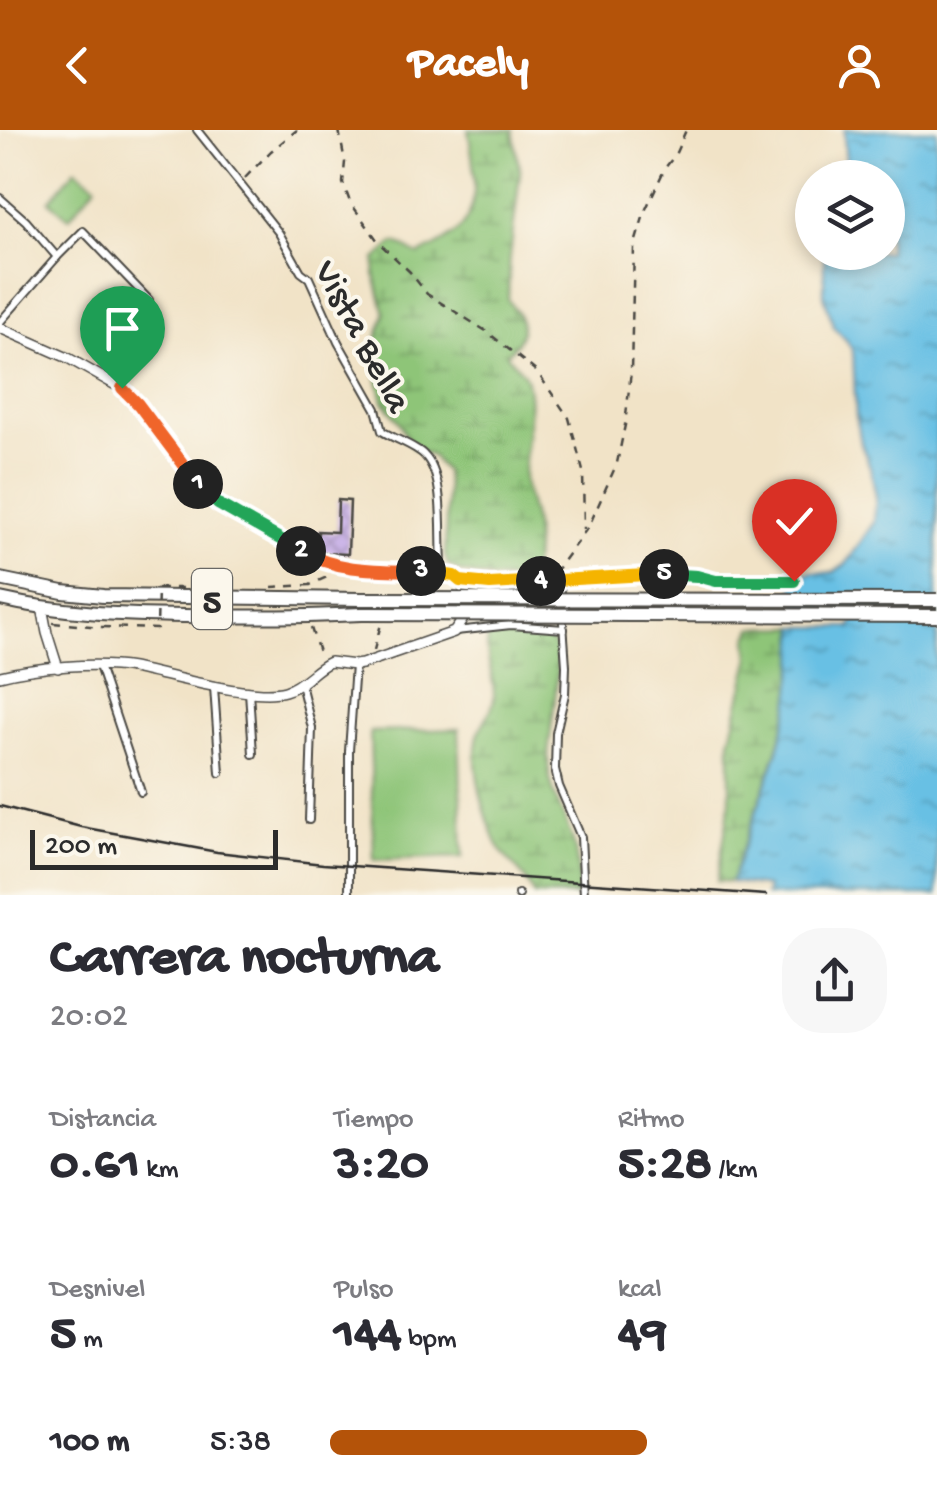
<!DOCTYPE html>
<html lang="es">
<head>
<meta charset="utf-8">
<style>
  :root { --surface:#fff; --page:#f7f7f7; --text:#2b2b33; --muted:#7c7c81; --accent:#b45309 }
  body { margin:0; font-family:"Gochi Hand",sans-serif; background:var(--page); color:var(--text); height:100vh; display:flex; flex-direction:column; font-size:38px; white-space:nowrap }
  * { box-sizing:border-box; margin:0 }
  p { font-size:32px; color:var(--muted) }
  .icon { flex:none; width:55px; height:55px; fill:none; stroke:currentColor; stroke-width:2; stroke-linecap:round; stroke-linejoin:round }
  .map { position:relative; height:765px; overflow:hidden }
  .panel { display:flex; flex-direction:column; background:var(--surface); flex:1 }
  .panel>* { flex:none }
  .fabs { position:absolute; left:795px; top:30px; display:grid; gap:20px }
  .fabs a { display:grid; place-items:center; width:110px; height:110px; border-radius:50%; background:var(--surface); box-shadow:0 5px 15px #0003; font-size:50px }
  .scale { position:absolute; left:30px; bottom:25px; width:248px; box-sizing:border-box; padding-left:10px; border:5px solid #2b2b2b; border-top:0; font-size:28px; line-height:35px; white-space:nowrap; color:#2b2b2b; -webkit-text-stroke:8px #fbf7ec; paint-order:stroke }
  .pin { position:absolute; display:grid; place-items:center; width:85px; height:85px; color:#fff; margin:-102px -42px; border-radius:50% 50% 50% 0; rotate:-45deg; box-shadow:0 0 10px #0007 }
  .pin .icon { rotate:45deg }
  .km { position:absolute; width:50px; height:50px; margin:-25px; border-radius:50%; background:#222; color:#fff; font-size:28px; line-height:50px; text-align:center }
  .round { display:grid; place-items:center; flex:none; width:105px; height:105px; border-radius:40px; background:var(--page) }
  .overview { display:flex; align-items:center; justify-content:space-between; height:170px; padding:0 50px }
  h1 { font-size:55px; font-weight:700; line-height:75px }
  .stats { display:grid; grid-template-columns:repeat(3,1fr); gap:15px; height:170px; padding:10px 50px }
  .stats div { display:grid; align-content:center }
  .stats b { font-size:50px; font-weight:700 }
  .stats small { font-size:28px; font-weight:400 }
  .stats p { font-size:28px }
  ul { padding:0 50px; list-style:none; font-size:32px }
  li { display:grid; grid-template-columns:160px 120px 1fr; align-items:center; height:75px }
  li i { height:25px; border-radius:12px; background:var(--accent) }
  header { display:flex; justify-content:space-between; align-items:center; height:130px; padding:0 50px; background:var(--accent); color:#fff; font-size:45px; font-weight:700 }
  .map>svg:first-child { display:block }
</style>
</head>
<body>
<header><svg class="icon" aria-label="back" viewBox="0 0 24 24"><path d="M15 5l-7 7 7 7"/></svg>Pacely<svg class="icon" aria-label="person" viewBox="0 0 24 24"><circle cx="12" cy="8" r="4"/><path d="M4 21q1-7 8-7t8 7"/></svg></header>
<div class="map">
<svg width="937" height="765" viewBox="0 0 937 765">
  <defs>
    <pattern id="wetland-marsh" width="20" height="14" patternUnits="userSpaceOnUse" patternTransform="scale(2.5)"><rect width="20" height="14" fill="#8ec578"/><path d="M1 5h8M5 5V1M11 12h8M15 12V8" fill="none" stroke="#74a063"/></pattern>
    <pattern id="water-ripples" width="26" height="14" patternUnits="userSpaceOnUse" patternTransform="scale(2.5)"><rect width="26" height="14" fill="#67c0e4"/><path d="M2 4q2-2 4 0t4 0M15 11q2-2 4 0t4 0" fill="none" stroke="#559cb9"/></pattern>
    <pattern id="building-cross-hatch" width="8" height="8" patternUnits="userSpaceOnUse" patternTransform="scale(2.5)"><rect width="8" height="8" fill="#c8b0e7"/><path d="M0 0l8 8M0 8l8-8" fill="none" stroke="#a38fbb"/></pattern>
  </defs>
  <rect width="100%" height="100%" fill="#fbf7ec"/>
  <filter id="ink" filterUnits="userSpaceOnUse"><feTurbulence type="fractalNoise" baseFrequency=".01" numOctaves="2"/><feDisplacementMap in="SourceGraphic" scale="20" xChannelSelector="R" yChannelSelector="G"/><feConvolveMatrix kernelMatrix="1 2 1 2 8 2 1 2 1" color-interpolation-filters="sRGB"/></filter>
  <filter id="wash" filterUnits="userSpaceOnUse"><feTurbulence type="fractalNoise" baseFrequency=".0048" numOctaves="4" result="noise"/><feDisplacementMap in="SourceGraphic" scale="40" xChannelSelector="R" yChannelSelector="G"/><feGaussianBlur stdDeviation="2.25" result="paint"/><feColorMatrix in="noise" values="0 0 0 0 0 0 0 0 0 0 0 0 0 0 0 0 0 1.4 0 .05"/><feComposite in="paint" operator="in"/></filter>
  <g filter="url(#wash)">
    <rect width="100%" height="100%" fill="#f1e3c7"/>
    <g fill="#8ec578" stroke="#5c7852" stroke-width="2.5">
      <path d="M76 39 96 55 69 88 49 71Z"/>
      <path d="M459 599 463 727 374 730 370 602Z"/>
    </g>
    <g fill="url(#wetland-marsh)" stroke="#5c7852" stroke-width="2.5">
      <path d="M468 0H513L520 43 510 127 508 170C526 191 527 205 507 224 512 233 523 239 526 248 535 276 524 315 524 343 523 359 530 374 533 389 536 407 537 437 526 450L494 449 460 442 448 435 445 425 447 358 445 342 432 326 412 317 399 292 383 271 376 241 374 218 385 184 375 145 376 129 394 113C405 114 409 122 419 125 432 118 450 110 459 100 483 74 473 31 468 0Z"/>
      <path d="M796 497 795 531 788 583 776 624 731 752 717 751 730 672V611L750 530 748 510 753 498Z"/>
      <path d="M496 504C510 504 546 501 554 515 564 534 548 606 548 630 548 660 564 684 573 711 578 728 578 747 579 765H534C526 741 504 733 495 709 484 683 472 639 477 610 479 594 493 584 494 568 495 547 484 528 488 507Z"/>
    </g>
    <path fill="url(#water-ripples)" stroke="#497688" stroke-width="2.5" d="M844 0H937V765H765L767 757 731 752 777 624 788 583 795 531 796 497H851L857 480 796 479 792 467 795 448 812 442 833 443 846 434 874 392 876 367 871 340 861 313 856 286 853 222 847 211 834 197 824 166V125L825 122H888V48L841 47 846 39Z"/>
    <g id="blocks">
      <path fill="url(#building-cross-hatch)" d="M338 370 350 371 348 424 325 423 317 420 318 401 337 402Z"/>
    </g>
  </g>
  <g filter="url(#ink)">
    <use href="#blocks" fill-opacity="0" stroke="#494742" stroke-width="2.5"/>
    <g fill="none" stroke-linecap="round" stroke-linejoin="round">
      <defs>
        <g id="street">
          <path d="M197 0 279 103 301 142 309 148 338 212 376 279 382 301C394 309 416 316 424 325 448 349 438 411 443 443"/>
          <path d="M0 68 26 91 57 127"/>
          <path d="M0 192 57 127 83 101 149 170"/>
          <path d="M460 451 500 454 560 449 566 536 565 564 556 603 555 639 559 656 581 707 584 765"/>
          <path d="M456 501 511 495 564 499"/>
          <path d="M99 536 141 662"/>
          <path d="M301 554 312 598 309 690"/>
          <path d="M214 557 220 643"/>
          <path d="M249 561 253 624"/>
          <path d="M518 764 519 765"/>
          <path d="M349 765V621L355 535"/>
        </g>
        <g id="secondary">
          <path d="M0 198 68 228 121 258 138 274 208 365 218 374 308 425 340 437 430 441 454 446 460 451 464 460 466 478 464 488 454 502 362 534 355 535 330 532C314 539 303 556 285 561 251 570 169 545 132 538 97 532 35 537 0 546"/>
          <path d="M42 477 47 503 58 538"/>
        </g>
        <g id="highway">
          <path d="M0 449 63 462 103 466 362 469"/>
          <path d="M0 469C60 483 122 485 184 486 244 487 303 487 362 484"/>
        </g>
      </defs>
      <use href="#street" stroke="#494742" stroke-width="10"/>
      <use href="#secondary" stroke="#494742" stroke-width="12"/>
      <use href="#highway" stroke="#494742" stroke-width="16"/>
      <g stroke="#494742" stroke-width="2.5" stroke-dasharray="8 8" stroke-linecap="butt">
        <path d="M339 0 345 32 343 53 350 72 380 114 410 142 427 164 486 201 537 242 569 288 583 341 584 399"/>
        <path d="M245 48 271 21 297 0"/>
        <path d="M554 443 589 396 617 333 625 295 631 241 634 117 645 81 665 38 675 25 686 0"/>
        <path d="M569 448 680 444 716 451H806"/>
        <path d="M272 457 310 455 331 445"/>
        <path d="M53 493 102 497"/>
        <path d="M311 498 321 528"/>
        <path d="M374 520 381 494"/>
      </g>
      <use href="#street" stroke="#fff" stroke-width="6"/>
      <use href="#secondary" stroke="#fff" stroke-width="9"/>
      <use href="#highway" stroke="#fff" stroke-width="12"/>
      <path stroke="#2b2b2b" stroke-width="2.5" d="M0 676 81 697 217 722 323 734 766 765"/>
      <defs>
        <g id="highway-bridge">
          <path d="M362 469 937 470"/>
          <path d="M362 484 937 486"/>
        </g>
      </defs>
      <use href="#highway-bridge" stroke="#494742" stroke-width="16" stroke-linecap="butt"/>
      <path stroke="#494742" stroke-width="2.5" stroke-dasharray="8 8" stroke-linecap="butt" d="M102 497 157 499 158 458H221"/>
      <use href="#highway-bridge" stroke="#fff" stroke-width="12"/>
    </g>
  </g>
  <g fill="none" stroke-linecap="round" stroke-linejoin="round" filter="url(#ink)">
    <defs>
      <path id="split-1" d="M122 258 138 274 198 354"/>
      <path id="split-2" d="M198 354 218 374 301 421"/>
      <path id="split-3" d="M301 421C339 442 378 440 421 441"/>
      <path id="split-4" d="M421 441 454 446 460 451 490 454 541 451"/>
      <path id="split-5" d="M541 451 664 444"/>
      <path id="split-6" d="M664 444 697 446 716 451H794"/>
    </defs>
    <use href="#split-1" stroke="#fff" stroke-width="20"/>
    <use href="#split-2" stroke="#fff" stroke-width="20"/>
    <use href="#split-3" stroke="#fff" stroke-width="20"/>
    <use href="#split-4" stroke="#fff" stroke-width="20"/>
    <use href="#split-5" stroke="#fff" stroke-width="20"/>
    <use href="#split-6" stroke="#fff" stroke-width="20"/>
    <use href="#split-1" stroke="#f0652b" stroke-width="12"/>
    <use href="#split-2" stroke="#22a559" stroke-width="12"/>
    <use href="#split-3" stroke="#f0652b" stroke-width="12"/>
    <use href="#split-4" stroke="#f5b400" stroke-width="12"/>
    <use href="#split-5" stroke="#f5b400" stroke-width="12"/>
    <use href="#split-6" stroke="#22a559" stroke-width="12"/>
  </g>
  <g text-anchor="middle" stroke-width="8" stroke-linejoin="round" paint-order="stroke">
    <rect fill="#fbf7ec" stroke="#696865" stroke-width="2.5" x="192" y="439" width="40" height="60" rx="8"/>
    <g font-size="35" font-weight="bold" fill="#2b2b2b">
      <text x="212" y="481">5</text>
    </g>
    <g font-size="38" fill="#2b2b2b" stroke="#fbf7ec">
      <text transform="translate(365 205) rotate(62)" y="13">Vista Bella</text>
    </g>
  </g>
</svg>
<div class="fabs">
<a><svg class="icon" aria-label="layers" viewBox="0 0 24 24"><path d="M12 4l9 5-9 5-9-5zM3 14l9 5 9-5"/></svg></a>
</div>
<div class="scale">200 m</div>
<div class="pin" style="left:122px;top:258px;background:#1e9e55"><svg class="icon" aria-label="arrive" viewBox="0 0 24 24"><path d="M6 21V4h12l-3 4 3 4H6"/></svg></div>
<div class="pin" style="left:794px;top:451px;background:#d93025"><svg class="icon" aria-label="check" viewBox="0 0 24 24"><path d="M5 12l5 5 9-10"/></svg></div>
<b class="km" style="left:198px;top:354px">1</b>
<b class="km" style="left:301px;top:421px">2</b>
<b class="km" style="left:421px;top:441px">3</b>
<b class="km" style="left:541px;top:451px">4</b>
<b class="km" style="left:664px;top:444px">5</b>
</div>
<section class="panel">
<div class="overview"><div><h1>Carrera nocturna</h1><p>20:02</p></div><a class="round"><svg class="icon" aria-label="share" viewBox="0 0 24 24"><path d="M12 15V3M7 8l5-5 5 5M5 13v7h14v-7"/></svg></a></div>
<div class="stats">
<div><p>Distancia</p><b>0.61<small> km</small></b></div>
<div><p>Tiempo</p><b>3:20</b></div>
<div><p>Ritmo</p><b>5:28<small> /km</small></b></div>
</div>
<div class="stats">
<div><p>Desnivel</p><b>5<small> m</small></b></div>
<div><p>Pulso</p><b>144<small> bpm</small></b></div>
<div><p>kcal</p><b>49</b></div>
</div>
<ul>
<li><b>100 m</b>5:38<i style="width:57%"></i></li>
</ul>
</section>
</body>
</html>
